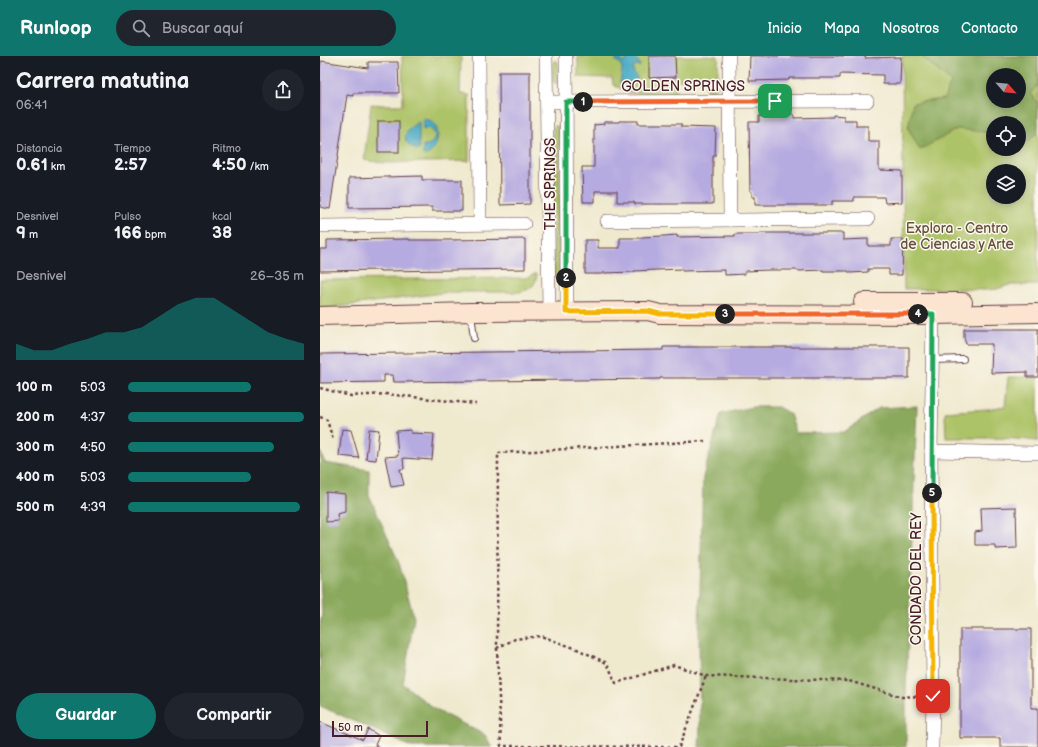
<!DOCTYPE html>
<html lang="es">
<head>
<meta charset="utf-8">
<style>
  :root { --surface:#171b24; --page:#20242c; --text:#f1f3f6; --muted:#9ea1a6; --accent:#0f766e }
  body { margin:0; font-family:"Balsamiq Sans",sans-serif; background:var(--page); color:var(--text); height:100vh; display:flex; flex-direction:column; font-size:15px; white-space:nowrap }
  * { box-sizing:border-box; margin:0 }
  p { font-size:13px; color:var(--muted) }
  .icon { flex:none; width:22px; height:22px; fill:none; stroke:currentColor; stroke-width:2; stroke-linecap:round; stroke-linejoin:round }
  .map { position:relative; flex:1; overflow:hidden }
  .side { display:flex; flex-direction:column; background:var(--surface); width:320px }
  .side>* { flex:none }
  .needle { width:26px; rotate:117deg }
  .buttons { position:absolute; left:666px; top:12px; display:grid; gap:8px }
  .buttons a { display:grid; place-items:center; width:40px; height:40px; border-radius:50%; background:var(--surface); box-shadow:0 2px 10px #0003; font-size:20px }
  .scale { position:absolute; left:12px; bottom:10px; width:96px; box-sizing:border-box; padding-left:4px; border:2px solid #4a1f2b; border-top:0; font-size:11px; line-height:14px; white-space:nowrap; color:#4a1f2b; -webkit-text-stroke:3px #fbf7ec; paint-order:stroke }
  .pin { position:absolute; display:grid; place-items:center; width:34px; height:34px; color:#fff; margin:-17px; border-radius:8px; box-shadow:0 2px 6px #0006 }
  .km { position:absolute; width:20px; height:20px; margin:-10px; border-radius:50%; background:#222; color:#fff; font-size:11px; line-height:20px; text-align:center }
  .round { display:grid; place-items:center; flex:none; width:42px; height:42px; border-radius:21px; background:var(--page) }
  .summary { display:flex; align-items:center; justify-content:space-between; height:68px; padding:0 16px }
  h1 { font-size:22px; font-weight:700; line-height:30px }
  .metrics { display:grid; grid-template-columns:repeat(3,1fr); gap:6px; height:68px; padding:4px 16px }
  .metrics div { display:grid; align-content:center }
  .metrics b { font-size:17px; font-weight:700 }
  .metrics small { font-size:11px; font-weight:400 }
  .metrics p { font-size:11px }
  .chart { height:112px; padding:8px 16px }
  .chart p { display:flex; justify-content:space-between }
  .chart svg { width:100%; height:72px; margin-top:4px; fill:var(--accent); opacity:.7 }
  .primary-button { display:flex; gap:8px; margin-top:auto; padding:8px 16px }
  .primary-button a { flex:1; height:46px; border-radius:24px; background:var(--accent); color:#fff; font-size:16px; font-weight:700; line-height:46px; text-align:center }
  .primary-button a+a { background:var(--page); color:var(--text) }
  ul { padding:0 16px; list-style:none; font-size:13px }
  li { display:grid; grid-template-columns:64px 48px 1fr; align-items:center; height:30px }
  li i { height:10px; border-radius:5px; background:var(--accent) }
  header { display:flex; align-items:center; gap:24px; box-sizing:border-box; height:56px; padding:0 20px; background:var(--accent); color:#fff }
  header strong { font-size:19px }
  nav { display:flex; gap:22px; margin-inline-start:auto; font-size:14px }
  .search { width:280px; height:36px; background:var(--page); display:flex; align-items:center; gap:10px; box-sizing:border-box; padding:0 14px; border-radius:22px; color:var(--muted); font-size:15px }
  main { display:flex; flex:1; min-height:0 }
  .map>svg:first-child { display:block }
</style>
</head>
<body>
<header>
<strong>Runloop</strong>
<div class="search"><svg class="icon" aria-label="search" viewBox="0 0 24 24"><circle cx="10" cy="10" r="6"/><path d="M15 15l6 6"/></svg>Buscar aquí</div>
<nav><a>Inicio</a><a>Mapa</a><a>Nosotros</a><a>Contacto</a></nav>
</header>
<main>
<section class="side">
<div class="summary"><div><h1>Carrera matutina</h1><p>06:41</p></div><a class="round"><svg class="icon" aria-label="share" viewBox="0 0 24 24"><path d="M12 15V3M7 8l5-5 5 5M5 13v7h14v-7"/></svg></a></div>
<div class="metrics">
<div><p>Distancia</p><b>0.61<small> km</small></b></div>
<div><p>Tiempo</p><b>2:57</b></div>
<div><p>Ritmo</p><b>4:50<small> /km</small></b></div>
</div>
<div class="metrics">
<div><p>Desnivel</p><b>9<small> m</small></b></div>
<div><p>Pulso</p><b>166<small> bpm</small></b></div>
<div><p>kcal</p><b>38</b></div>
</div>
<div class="chart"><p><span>Desnivel</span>26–35 m</p>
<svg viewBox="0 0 160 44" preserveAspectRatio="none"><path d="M0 44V34L10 38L20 38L30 34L40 31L50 27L60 27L70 24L80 17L90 10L100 6L110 6L120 13L130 20L140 27L150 31L160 34V44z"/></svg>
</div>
<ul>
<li><b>100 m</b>5:03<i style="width:70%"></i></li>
<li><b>200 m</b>4:37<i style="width:100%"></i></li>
<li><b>300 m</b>4:50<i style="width:83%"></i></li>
<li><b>400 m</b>5:03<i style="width:70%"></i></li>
<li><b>500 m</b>4:39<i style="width:98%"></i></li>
</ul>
<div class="primary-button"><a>Guardar</a><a>Compartir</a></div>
</section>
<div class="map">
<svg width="718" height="691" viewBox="0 0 718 691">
  <rect width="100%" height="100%" fill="#fbf7ec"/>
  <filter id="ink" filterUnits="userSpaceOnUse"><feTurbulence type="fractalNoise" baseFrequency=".025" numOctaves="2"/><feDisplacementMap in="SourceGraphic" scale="8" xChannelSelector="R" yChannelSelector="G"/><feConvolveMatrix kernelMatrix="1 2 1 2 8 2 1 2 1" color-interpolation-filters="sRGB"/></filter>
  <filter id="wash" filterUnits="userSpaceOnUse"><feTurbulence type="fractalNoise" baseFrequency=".012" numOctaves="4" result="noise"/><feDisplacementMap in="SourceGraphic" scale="16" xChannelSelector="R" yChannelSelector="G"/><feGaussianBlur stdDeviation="0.9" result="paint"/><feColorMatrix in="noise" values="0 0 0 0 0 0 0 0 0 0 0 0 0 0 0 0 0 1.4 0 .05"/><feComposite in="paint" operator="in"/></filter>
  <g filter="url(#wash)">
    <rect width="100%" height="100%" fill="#efe9ce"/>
    <g fill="#adc368" stroke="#7c714a" fill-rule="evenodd">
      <path d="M82 0H141L140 38 149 39V105L64 107 44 104 51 48 62 49H83Z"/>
      <path d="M258 0H398V29L393 35 387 36 386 24H356V37H311L293 29 292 22 258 21Z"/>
      <path d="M582 0H718V229H689L677 233 664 234 645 233H584ZM673 19H699V45H673ZM673 67H699V93H673ZM673 115H699V141H673Z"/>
      <path d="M234 5H237L238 7 239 26 237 27H234L233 25V7Z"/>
      <path d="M235 70H238L239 73 240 220 238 221H235L234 219 233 73Z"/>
      <path d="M214 218H217C216 230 210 234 199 236H130L8 252H0V224L205 222 210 221Z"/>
      <path d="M688 321H718V385C687 381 657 382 626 382L625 356 668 353 685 350Z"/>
    </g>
    <g fill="#8aa95c" stroke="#6a6444" fill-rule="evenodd">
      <path d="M601 0H718V28L711 37 718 48V76L705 88 699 85V67H673V77L637 73 600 94 588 72 593 47 624 43 631 26ZM673 19H699V45H673Z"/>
      <path d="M597 350 586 635V691H379L380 667 379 576 383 421 401 358 432 351H458L470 358 476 377 524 376 559 352Z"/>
      <path d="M0 395 5 407 49 414V439L79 507 94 562 83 628 116 654 165 679 172 691H91L50 672 0 650V571L2 557 0 522Z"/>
    </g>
    <g fill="#44a8c3" stroke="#476477">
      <path d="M305 0C312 0 318 2 320 9L319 11 318 9 313 11C313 14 314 19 317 21V24L314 26 303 29 300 28 302 12 300 7 296 5V3L298 1 300 2 303 6H305L307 5Z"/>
      <path d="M103 63C103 63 109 64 109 64 122 69 119 91 110 97 108 99 105 99 103 99V89C111 90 115 85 115 78 112 73 109 71 103 73Z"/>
      <path d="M99 66V94C79 89 83 73 99 66Z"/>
    </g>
    <g id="blocks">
      <g fill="#b6abe0">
        <path d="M329 0H355L356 21 329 22Z"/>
        <path d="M430 0H545V2L581 1 580 28H563V19L520 18V22H469V24L429 25Z"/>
        <path d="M1 5 48 12V6H78L79 37H33V40L27 39 10 153 0 151V14Z"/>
        <path d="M179 16H210V148L180 149Z"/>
        <path d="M464 58H474V62L513 61V59L524 60V64H536V70H548V85H559V114L582 115V146L565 147 564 141H534V145H512V149H435V141H432V136L430 135 429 66H439V60H464Z"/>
        <rect x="58" y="65" width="21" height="31"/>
        <path d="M299 65H318V68H361V71L396 72 395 100H393V148H315L314 146H297V135H275V146H263L262 111H274V69L284 68V66H299Z"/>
        <path d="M102 120V124H142V155H112V151L29 152V122Z"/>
        <path d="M440 177H523V184L548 183V190H571V183H583L582 219H569V213H548V216L529 217V215H503V214L478 215V214H449L425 215V218L405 219V214L362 215V213L336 214 314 215V216L283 217V218H265V184H278V192H300V182H322V181L344 180 357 179V181L415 180V178H440Z"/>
        <path d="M89 183V184H126L205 183V213L135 214 60 215V214L0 215V193H7V184Z"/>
        <path d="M644 273H718V321H707V316L671 317 672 288H646L644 281Z"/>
        <path d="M343 291H589V322H340V323L74 326 73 319H64V326L0 327V298L343 294Z"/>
        <path d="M22 373 31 374 39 402 19 400Z"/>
        <path d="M49 373 59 374 56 404 46 403Z"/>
        <path d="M91 374V377L114 378 112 404 83 402 84 413H80L84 429 71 431 65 401 78 400 76 375Z"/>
        <path d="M6 436 25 438V456L17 458 18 465 6 466Z"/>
        <path d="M696 451 697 492 675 493V489H655V476L662 475 661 452Z"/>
        <path d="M640 573H711V652H718V691H680V682H640Z"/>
        <path d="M0 666 43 684 48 673 59 680 55 689 59 691H0Z"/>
      </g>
    </g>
  </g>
  <g filter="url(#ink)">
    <use href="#blocks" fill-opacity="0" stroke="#633d43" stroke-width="1"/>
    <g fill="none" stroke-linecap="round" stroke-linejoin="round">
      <defs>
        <g id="lane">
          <path d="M151 258 154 282"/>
          <path d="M613 304 643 303"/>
        </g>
        <g id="street">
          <path d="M159 0 160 168"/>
          <path d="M226 0 229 256"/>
          <path d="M246 0 247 256"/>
          <path d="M409 0 410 164"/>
          <path d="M227 46 547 45"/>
          <path d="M287 165 548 163"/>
          <path d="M0 170 204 168"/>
          <path d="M611 395 718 397"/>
          <path d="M612 691 613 640 611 395 613 259"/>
        </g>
        <g id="secondary">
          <path d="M543 246H643"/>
          <path d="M0 260 151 256 328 255 340 258 613 259 718 257"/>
        </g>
      </defs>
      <use href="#lane" stroke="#633d43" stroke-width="8"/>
      <use href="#street" stroke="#633d43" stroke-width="14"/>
      <use href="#secondary" stroke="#633d43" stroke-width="20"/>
      <g stroke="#633d43" stroke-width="2.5" stroke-dasharray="3 3" stroke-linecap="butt">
        <path d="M0 332 31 340 66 338 156 348"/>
        <path d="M0 361 7 364 13 384"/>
        <path d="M385 385 178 397 177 592 195 583 221 580 257 593 287 607 296 627 354 609 386 620 529 625 582 641 602 640"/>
        <path d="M177 592 181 690 359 691 386 620"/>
      </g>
      <use href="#lane" stroke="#fff" stroke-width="6"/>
      <use href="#street" stroke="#fff" stroke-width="13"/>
      <use href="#secondary" stroke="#fce5d0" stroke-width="18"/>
    </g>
  </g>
  <g fill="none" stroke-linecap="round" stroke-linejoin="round" filter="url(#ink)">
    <defs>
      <path id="split-1" d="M263 46 455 45"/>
      <path id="split-2" d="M246 222V46H263"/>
      <path id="split-3" d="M246 222V256L328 255 340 258H405"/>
      <path id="split-4" d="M405 258H598"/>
      <path id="split-5" d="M598 258H613L612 437"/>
      <path id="split-6" d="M612 437 613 640"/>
    </defs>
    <use href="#split-1" stroke="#fff" stroke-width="8"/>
    <use href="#split-2" stroke="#fff" stroke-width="8"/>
    <use href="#split-3" stroke="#fff" stroke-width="8"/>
    <use href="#split-4" stroke="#fff" stroke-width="8"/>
    <use href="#split-5" stroke="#fff" stroke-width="8"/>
    <use href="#split-6" stroke="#fff" stroke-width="8"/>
    <use href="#split-1" stroke="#f0652b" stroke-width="5"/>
    <use href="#split-2" stroke="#22a559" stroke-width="5"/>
    <use href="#split-3" stroke="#f5b400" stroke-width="5"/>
    <use href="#split-4" stroke="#f0652b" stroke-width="5"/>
    <use href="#split-5" stroke="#22a559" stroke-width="5"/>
    <use href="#split-6" stroke="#f5b400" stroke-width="5"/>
  </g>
  <g text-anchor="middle" stroke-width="3" stroke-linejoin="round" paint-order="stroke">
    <g font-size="14" fill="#4a1f2b" stroke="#fbf7ec">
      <text x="363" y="35">GOLDEN SPRINGS</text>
      <text transform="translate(230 128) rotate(-90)" y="5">THE SPRINGS</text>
      <text transform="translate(596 523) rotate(-90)" y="5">CONDADO DEL REY</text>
    </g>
    <g font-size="14" fill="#68503d" stroke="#fbf7ec">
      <text x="637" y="177">Explora - Centro<tspan x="637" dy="16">de Ciencias y Arte</tspan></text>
    </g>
  </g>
</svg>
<div class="buttons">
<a><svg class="needle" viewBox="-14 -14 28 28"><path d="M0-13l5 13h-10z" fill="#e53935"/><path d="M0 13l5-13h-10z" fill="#9ea1a6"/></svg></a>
<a><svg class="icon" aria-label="locate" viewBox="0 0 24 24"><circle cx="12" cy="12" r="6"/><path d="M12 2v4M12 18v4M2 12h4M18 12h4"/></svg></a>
<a><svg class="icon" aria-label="layers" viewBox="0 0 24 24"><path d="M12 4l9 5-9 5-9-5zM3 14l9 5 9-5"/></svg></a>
</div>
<div class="scale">50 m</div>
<div class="pin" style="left:455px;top:45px;background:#1e9e55"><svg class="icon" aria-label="arrive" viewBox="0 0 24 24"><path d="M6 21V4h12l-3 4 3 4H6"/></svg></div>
<div class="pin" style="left:613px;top:640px;background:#d93025"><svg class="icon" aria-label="check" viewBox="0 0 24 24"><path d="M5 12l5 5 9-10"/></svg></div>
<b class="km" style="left:263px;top:46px">1</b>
<b class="km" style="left:246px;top:222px">2</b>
<b class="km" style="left:405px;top:258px">3</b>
<b class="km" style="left:598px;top:258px">4</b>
<b class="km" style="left:612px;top:437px">5</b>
</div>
</main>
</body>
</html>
